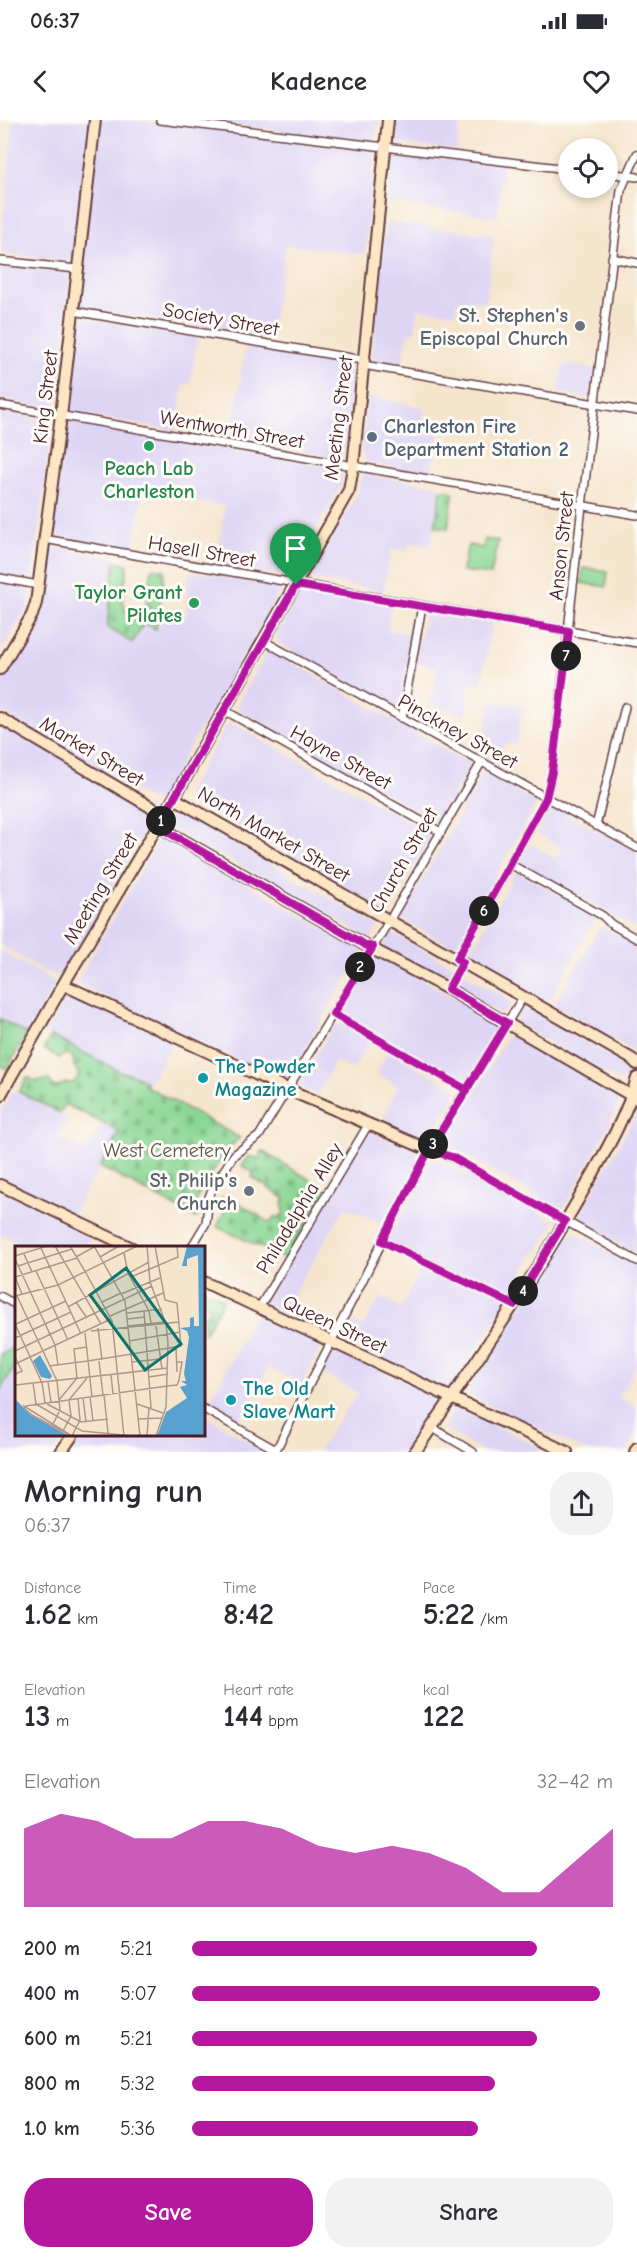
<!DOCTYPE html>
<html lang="en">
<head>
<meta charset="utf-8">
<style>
  :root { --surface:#fff; --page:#f2f2f3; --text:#2b2b33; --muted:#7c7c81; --accent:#b5179e }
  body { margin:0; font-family:"Comic Neue",sans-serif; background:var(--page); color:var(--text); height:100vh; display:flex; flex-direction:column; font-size:22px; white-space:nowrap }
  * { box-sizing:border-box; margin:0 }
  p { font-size:20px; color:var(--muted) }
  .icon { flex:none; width:33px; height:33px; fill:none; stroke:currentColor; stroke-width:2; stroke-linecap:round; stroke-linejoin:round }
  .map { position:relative; height:1332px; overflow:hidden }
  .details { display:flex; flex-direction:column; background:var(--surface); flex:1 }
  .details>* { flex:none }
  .controls { position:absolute; left:558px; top:18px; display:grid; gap:12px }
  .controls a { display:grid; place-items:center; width:60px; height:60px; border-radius:50%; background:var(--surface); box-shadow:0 3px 9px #0003; font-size:30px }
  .pin { position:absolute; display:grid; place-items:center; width:51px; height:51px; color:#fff; margin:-62px -26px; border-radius:50% 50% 50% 0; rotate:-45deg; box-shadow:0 0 6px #0007 }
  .pin .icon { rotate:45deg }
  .km { position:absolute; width:30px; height:30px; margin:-15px; border-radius:50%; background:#222; color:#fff; font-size:16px; line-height:30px; text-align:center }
  .round { display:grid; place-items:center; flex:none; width:63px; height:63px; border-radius:24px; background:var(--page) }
  .headline { display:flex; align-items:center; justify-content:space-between; height:102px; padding:0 24px }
  h1 { font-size:33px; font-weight:700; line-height:45px }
  .metrics { display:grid; grid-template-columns:repeat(3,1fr); gap:9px; height:102px; padding:6px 24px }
  .metrics div { display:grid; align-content:center }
  .metrics b { font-size:30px; font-weight:700 }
  .metrics small { font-size:16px; font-weight:400 }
  .metrics p { font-size:16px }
  .chart { height:168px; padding:12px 24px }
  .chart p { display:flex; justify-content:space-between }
  .chart svg { width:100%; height:108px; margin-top:6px; fill:var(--accent); opacity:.7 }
  .primary-button { display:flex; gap:12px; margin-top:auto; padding:12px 24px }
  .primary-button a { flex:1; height:69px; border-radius:24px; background:var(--accent); color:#fff; font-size:24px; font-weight:700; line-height:69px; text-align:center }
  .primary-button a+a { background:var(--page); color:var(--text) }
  ul { padding:0 24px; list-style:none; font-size:20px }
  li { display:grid; grid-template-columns:96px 72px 1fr; align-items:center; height:45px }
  li i { height:15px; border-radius:8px; background:var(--accent) }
  .status { display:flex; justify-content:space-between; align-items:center; height:42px; padding:0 30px; background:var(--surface); direction:ltr }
  .status svg { height:16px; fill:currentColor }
  header { display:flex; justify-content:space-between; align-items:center; height:78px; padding:0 24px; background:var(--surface); font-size:27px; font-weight:700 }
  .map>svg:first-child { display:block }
</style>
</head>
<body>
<div class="status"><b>06:37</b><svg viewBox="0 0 49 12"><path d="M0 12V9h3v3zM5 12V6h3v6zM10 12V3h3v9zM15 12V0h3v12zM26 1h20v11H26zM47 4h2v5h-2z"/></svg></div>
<header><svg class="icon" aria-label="back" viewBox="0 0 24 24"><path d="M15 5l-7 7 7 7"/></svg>Kadence<svg class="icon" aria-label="heart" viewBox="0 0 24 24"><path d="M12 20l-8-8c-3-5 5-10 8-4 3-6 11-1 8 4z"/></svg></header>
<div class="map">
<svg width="637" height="1332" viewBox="0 0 637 1332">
  <defs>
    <pattern id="grass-tufts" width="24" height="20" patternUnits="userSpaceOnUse" patternTransform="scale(1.5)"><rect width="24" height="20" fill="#8cd795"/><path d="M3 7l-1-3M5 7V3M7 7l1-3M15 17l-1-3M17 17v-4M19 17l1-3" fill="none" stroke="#7ab881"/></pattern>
    <pattern id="cemetery-stones" width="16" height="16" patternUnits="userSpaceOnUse" patternTransform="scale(1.5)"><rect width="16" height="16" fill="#8cd795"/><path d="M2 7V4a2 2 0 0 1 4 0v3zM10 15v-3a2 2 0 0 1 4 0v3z" fill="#7ab881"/></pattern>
  </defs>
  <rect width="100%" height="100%" fill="#fdfcf7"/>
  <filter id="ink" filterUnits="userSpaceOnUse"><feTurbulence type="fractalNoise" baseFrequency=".0167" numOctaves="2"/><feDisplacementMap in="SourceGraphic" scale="12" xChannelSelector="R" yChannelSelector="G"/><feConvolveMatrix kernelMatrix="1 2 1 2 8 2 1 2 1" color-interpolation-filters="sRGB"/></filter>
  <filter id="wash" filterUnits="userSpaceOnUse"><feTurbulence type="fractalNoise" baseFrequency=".008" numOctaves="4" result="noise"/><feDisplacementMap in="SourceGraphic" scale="24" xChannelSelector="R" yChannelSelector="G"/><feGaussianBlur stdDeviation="1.35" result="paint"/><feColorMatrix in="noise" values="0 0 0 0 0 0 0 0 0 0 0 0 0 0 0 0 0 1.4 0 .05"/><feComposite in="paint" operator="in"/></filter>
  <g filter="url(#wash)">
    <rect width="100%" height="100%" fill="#f6e5cd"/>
    <g fill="#ded5f5">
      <path d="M13 0H90L72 141 3 134 1 131Z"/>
      <path d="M100 0H131L369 28 374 33 375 38 365 134 286 125 269 218 81 187 79 180Z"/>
      <path d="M191 0H379L376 16 372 21H368Z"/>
      <path d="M395 0H460L457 31 395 23 393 21Z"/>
      <path d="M396 33 503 45 497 97 388 83 392 38Z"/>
      <path d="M386 102 494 115 486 183 457 180 455 193 418 189 415 213 408 212 402 247 376 242 372 237Z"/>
      <path d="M0 145 71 153 56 283 50 288 0 279Z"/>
      <path d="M84 198 198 217 190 264H184L175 311 69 292 67 286 77 204Z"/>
      <path d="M246 226 351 245 353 247 343 336 335 337 230 320Z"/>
      <path d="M563 244 595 249 591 276 588 278 558 273Z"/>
      <path d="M368 277 424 287 422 307 439 309 431 354 369 343 366 340 361 330Z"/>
      <path d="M0 292 46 300 52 304 32 457 29 460 0 454Z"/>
      <path d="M71 302 338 348 343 356 342 364 292 451 286 456 216 444 225 386 143 372 133 430 59 417 52 410 65 307Z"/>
      <path d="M362 354 440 366 431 426 409 422 407 430 391 429 383 472 311 458 357 374Z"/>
      <path d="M53 428 115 438 106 508 132 524 145 504 156 511 163 500 186 497 189 451 282 468 158 682H154L0 591V559L43 484 50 432Z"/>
      <path d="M0 460 25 465 31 469 28 486 0 533Z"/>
      <path d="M308 470 391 485 387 510 413 514 400 584 396 589 278 523 275 516 300 472Z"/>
      <path d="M426 491 492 503 481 565 470 563 466 596 431 584 437 547 415 542Z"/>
      <path d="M267 532 275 533 469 643 470 647 439 700 435 701 238 589 237 585Z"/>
      <path d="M491 582 522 586 517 624H504L499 647 482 638Z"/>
      <path d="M0 601 151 692 150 700 63 852 59 855 48 853 0 825Z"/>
      <path d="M229 602 429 712 430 719 389 789H383L187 676V673Z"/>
      <path d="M483 653H486L537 682 457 824 452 827 405 801 402 796Z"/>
      <path d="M554 687 637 732V809L522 745 521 741 531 724 556 739 562 729 537 713Z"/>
      <path d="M180 688 221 711 223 717 377 805 378 806 371 819 215 731 213 733 171 709 168 703 177 689Z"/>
      <path d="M163 716 363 831 286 961 271 957 79 864 78 859 160 718Z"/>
      <path d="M516 751 597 796 548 882 470 838 469 835Z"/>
      <path d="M604 808 637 826V929L635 931 554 885 598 810Z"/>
      <path d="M390 813H393L453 846 454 849 447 861 445 862 384 827 383 824Z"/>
      <path d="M0 830 56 863 27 914 0 899Z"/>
      <path d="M377 835 498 901V906L466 960H460L344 893Z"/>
      <path d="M463 853 510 880 511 883 505 893 501 894 456 868 455 866Z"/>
      <path d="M72 873 174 921 147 965 146 964 147 960 136 954 123 952 46 913 66 878Z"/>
      <path d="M526 888 628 946 630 950 624 961H619L517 904 516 901 523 889Z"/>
      <path d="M339 903 370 921 353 949 335 941 317 975 300 967V962L334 905Z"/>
      <path d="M509 915H513L621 977 609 1005 562 1091 453 1028 450 1011Z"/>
      <path d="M388 931 458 970 427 1023 381 1004 398 966 377 954Z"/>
      <path d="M13 970 68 998 57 1017 85 1031 102 1004 119 1013 72 1094 0 1059V993Z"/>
      <path d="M637 992V1134L577 1101Z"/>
      <path d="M367 1010 416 1031 420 1037 385 1104 345 1087 282 1193 262 1183Z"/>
      <path d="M433 1039 510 1076 555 1102 538 1131 534 1132 521 1154 520 1160 507 1182 451 1267 446 1270 344 1222 342 1218 350 1200 363 1207 381 1177 401 1188 425 1142 387 1123Z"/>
      <path d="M0 1069 93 1114 85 1128H28L0 1114Z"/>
      <path d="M571 1111 637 1146V1245L618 1278 637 1287V1314L626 1332H588L470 1276 469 1273V1266Z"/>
      <path d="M0 1181 16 1190V1316H65L55 1332H7L0 1328Z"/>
      <path d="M257 1191 320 1220 322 1223 302 1264 268 1248 238 1303 208 1285Z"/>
      <path d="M336 1226 441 1278 442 1280 406 1332H318L330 1312 358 1273 321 1252Z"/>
      <path d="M458 1289 538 1326 539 1332H483L443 1308 454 1290Z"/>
      <path d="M204 1295 266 1332H67L78 1316H204Z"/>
    </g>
    <path fill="url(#grass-tufts)" stroke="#6b7b60" stroke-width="1.5" d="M0 899 27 914 7 949 0 945Z"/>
    <g fill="url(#cemetery-stones)" stroke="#6b7b60" stroke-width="1.5">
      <path d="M441 370 454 372 448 408 435 406Z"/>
      <path d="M115 441 128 444 122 483 125 484 124 491 141 494 142 487H146L152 448 165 450 156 509 144 503 132 523 107 507Z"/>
      <path d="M51 916 121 952 137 956 146 962 144 965 240 1018 228 1028 197 1077V1098L100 1047 119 1011 65 984 60 993 19 972 27 957 35 961 49 960 53 966 58 967 65 963H73L77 959 79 954 74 947 73 937 66 934 59 938 44 929Z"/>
      <path d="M262 1031 327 1070 286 1139 217 1107 224 1093 218 1085 222 1077 234 1084 236 1081 270 1103 274 1097H279L283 1094 284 1089 282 1085 285 1079 252 1057 254 1053 242 1046 248 1036 258 1039Z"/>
      <path d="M204 1170 224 1179 204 1214V1195L211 1188 206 1185 208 1182 204 1179Z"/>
    </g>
    <g fill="#8cd795" stroke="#6b7b60" stroke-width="1.5">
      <path d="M485 419 498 421 491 455 462 451 468 425 483 428Z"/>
      <path d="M583 448 608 451 606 467 581 463Z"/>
      <path d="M14 1225 16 1227V1244L0 1270V1234L7 1232Z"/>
    </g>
  </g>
  <g filter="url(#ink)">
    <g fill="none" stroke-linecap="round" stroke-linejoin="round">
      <defs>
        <g id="street">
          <path d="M160 0 568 49"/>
          <path d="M608 53 637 57"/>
          <path d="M612 138 637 143"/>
          <path d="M0 141 77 149"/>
          <path d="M73 191 363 240"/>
          <path d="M363 245 637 291"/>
          <path d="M0 285 637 395"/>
          <path d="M44 419 637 523"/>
          <path d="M0 458 38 465"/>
          <path d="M264 521 637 728"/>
          <path d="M224 590 441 712"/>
          <path d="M402 598 422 486"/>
          <path d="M596 706 625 587"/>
          <path d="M510 744 603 796 611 804 637 819"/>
          <path d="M457 839 546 679 552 653 582 386 621 70 637 34"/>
          <path d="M448 869 463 842"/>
          <path d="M333 894 467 970"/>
          <path d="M429 1030 451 1037 637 1141"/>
          <path d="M383 1121 514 1185"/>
          <path d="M191 1128 206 1103 209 1077 213 1067 234 1035 259 1016 389 801 481 643"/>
          <path d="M0 1176 16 1185"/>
          <path d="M259 1188 368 1005"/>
          <path d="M204 1289 276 1330"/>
          <path d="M431 1307 473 1332"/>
          <path d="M275 1332 429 1030 523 877"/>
        </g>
        <g id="secondary">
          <path d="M0 549 32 495 36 483 61 296 95 0"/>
          <path d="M0 598 154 689 167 711 365 825 448 869 637 979"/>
          <path d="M174 678 632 939 637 944"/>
          <path d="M64 865 296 973 429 1030"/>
          <path d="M0 976 67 858 174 678 349 370 353 347 388 0"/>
          <path d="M0 1065 132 1128"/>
          <path d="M204 1162 567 1332"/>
          <path d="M61 1332 72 1316"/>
          <path d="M415 1332C471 1249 528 1167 578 1080 600 1041 625 1001 637 958"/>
          <path d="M635 1332 637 1328"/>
        </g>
      </defs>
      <use href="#street" stroke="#643d43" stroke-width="10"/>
      <use href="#secondary" stroke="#643d43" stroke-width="14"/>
      <use href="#street" stroke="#fff" stroke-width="7"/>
      <use href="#secondary" stroke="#fce6c4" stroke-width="10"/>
    </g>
  </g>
  <g fill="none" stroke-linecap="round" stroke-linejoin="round" filter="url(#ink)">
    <defs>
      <path id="route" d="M296 465 161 701 166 711 365 825 373 827 333 894 467 970 429 1030 382 1121 514 1185 565 1101 452 1037 429 1030C456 988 481 946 507 903L448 869 463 842 457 839 546 678 552 652 569 511 296 465"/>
    </defs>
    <use href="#route" stroke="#fff" stroke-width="12"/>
    <use href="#route" stroke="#b5179e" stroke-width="8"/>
  </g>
  <g fill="#6b7280" stroke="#fdfcf7" stroke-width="2">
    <circle cx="580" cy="206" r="6"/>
    <circle cx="249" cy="1071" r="6"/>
  </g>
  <circle fill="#5c6f8a" stroke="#fdfcf7" stroke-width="2" cx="372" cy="317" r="6"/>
  <g fill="#2e9e5b" stroke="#fdfcf7" stroke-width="2">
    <circle cx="149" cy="326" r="6"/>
    <circle cx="194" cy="483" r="6"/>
  </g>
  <g fill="#0f9aa8" stroke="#fdfcf7" stroke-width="2">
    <circle cx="203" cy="958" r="6"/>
    <circle cx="231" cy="1280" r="6"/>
  </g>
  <g text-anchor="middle" stroke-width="6" stroke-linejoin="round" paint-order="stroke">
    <g font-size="20" font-weight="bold" fill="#5b616d" stroke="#fdfcf7" text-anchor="end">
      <text x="568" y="202">St. Stephen's<tspan x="568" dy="23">Episcopal Church</tspan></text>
      <text x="237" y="1067">St. Philip's<tspan x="237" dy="23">Church</tspan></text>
    </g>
    <g font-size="20" fill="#4a1f2b" stroke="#fdfcf7">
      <text transform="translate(221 199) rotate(10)" y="7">Society Street</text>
      <text transform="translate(45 277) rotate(-83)" y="7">King Street</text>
      <text transform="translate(338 298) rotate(-83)" y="7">Meeting Street</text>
      <text transform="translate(232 309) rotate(10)" y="7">Wentworth Street</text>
      <text transform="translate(561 426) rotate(-84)" y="7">Anson Street</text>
      <text transform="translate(202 431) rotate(10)" y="7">Hasell Street</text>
      <text transform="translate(458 611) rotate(29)" y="7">Pinckney Street</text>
      <text transform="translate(92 631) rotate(31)" y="7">Market Street</text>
      <text transform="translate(341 637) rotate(29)" y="7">Hayne Street</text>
      <text transform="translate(274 714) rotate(30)" y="7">North Market Street</text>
      <text transform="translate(403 740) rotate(-60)" y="7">Church Street</text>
      <text transform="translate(100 768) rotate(-59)" y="7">Meeting Street</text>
      <text transform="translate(299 1088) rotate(-59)" y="7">Philadelphia Alley</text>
      <text transform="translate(335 1204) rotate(25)" y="7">Queen Street</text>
    </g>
    <g font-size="20" font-weight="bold" fill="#4e5e75" stroke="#fdfcf7" text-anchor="start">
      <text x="384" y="313">Charleston Fire<tspan x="384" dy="23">Department Station 2</tspan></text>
    </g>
    <g font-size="20" font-weight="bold" fill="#27864d" stroke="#fdfcf7">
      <text x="149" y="355">Peach Lab<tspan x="149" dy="23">Charleston</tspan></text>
      <text x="182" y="479" text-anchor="end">Taylor Grant<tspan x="182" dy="23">Pilates</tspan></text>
    </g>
    <g font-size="20" font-weight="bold" fill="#0d838f" stroke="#fdfcf7" text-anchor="start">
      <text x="215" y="953">The Powder<tspan x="215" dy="23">Magazine</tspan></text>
      <text x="243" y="1275">The Old<tspan x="243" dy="23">Slave Mart</tspan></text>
    </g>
    <g font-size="20" fill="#5e564b" stroke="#fdfcf7">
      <text x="167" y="1037">West Cemetery</text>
    </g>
  </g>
  <g transform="translate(15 1126)">
    <rect width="190" height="190" fill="#f6e5cd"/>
    <path d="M172 0H190V190H142L151 166 172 152 165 141 172 139 166 135H171L169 128 174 91 172 85 165 82 175 81V72L179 71V80H184L183 9 172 13V20H167ZM25 109 37 130 35 133 26 131 18 115ZM0 153 16 169 54 190H0Z" fill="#58a2d0"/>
    <path fill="none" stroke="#b1968c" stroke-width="1.5" d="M25 0 66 88M40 0 86 78M55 0 71 27M132 0 135 36 151 78 153 97 151 161 141 190M109 7 113 27 134 65 136 77M9 8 17 26M0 10 32 0M61 11 79 1M85 11 104 0M0 13 40 99 43 119M3 20 57 3M21 25 53 94M71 27 97 75 109 190M116 31 163 11 162 0M7 48 0 31 62 12M106 48 145 32M0 50 43 39 122 0M2 50 42 135 45 164 37 180M61 56 72 72M87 56 106 47M53 61 134 16M129 65 136 162M112 67 147 63M95 70 148 47M112 73 130 71M0 78 27 137 30 157M1 78 51 55M113 80 150 76M141 80 147 123M83 82 87 114M76 85 164 76M70 87 77 151M0 92 56 66M114 95 165 86M161 101 162 126M0 105 137 40M0 111 7 125 0 128M73 115 166 100 162 57 150 54 140 0M84 115 88 149M117 116 146 113M0 118 96 73M34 120 73 115M96 129 98 148M134 131 153 128M62 132 59 103 72 101M33 136 36 156M18 137 21 158M0 139 118 126 110 55 79 0M152 140 162 139 164 134 167 116H162M89 149 93 187M75 151 78 175M68 152 71 176M44 154 62 132M54 154 72 132M21 158 67 185 118 190M32 158 66 176 93 173M122 158 148 167M11 160 152 140M123 173 147 172M48 185 56 170 54 154M56 190 17 169 10 163 9 160 57 190M57 190 65 174 63 153M125 190 118 126 153 122M132 190 134 161"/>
    <path fill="#0f766e" fill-opacity="0.15" stroke="#0f766e" stroke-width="3" d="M111 22 166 98 130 124 75 49Z"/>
    <rect width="190" height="190" fill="none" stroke="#4a1f2b" stroke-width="3"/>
  </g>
</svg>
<div class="controls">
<a><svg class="icon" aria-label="locate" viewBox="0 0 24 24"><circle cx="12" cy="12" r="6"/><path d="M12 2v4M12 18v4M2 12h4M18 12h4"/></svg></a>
</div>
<div class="pin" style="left:296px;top:465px;background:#1e9e55"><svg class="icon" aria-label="arrive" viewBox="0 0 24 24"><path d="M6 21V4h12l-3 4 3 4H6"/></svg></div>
<b class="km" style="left:161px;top:701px">1</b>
<b class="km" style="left:360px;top:847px">2</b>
<b class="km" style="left:433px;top:1024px">3</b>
<b class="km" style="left:523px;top:1171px">4</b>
<b class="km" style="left:484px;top:791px">6</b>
<b class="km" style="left:566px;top:536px">7</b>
</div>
<section class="details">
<div class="headline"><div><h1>Morning run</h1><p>06:37</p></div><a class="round"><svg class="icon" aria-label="share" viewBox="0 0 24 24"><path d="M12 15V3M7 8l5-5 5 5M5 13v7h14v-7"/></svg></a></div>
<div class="metrics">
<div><p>Distance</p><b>1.62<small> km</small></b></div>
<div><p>Time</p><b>8:42</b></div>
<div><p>Pace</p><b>5:22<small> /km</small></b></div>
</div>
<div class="metrics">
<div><p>Elevation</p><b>13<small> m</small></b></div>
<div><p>Heart rate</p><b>144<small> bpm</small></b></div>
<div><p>kcal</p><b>122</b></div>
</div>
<div class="chart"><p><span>Elevation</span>32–42 m</p>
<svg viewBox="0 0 160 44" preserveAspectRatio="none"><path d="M0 44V12L10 6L20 9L30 16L40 16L50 9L60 9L70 12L80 19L90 22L100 19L110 22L120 28L130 38L140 38L150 25L160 12V44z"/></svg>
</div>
<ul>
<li><b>200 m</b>5:21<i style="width:82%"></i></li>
<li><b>400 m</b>5:07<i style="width:97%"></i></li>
<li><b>600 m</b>5:21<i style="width:82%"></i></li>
<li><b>800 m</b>5:32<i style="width:72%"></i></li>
<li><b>1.0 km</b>5:36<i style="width:68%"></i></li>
</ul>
<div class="primary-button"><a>Save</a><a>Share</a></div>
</section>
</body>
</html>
